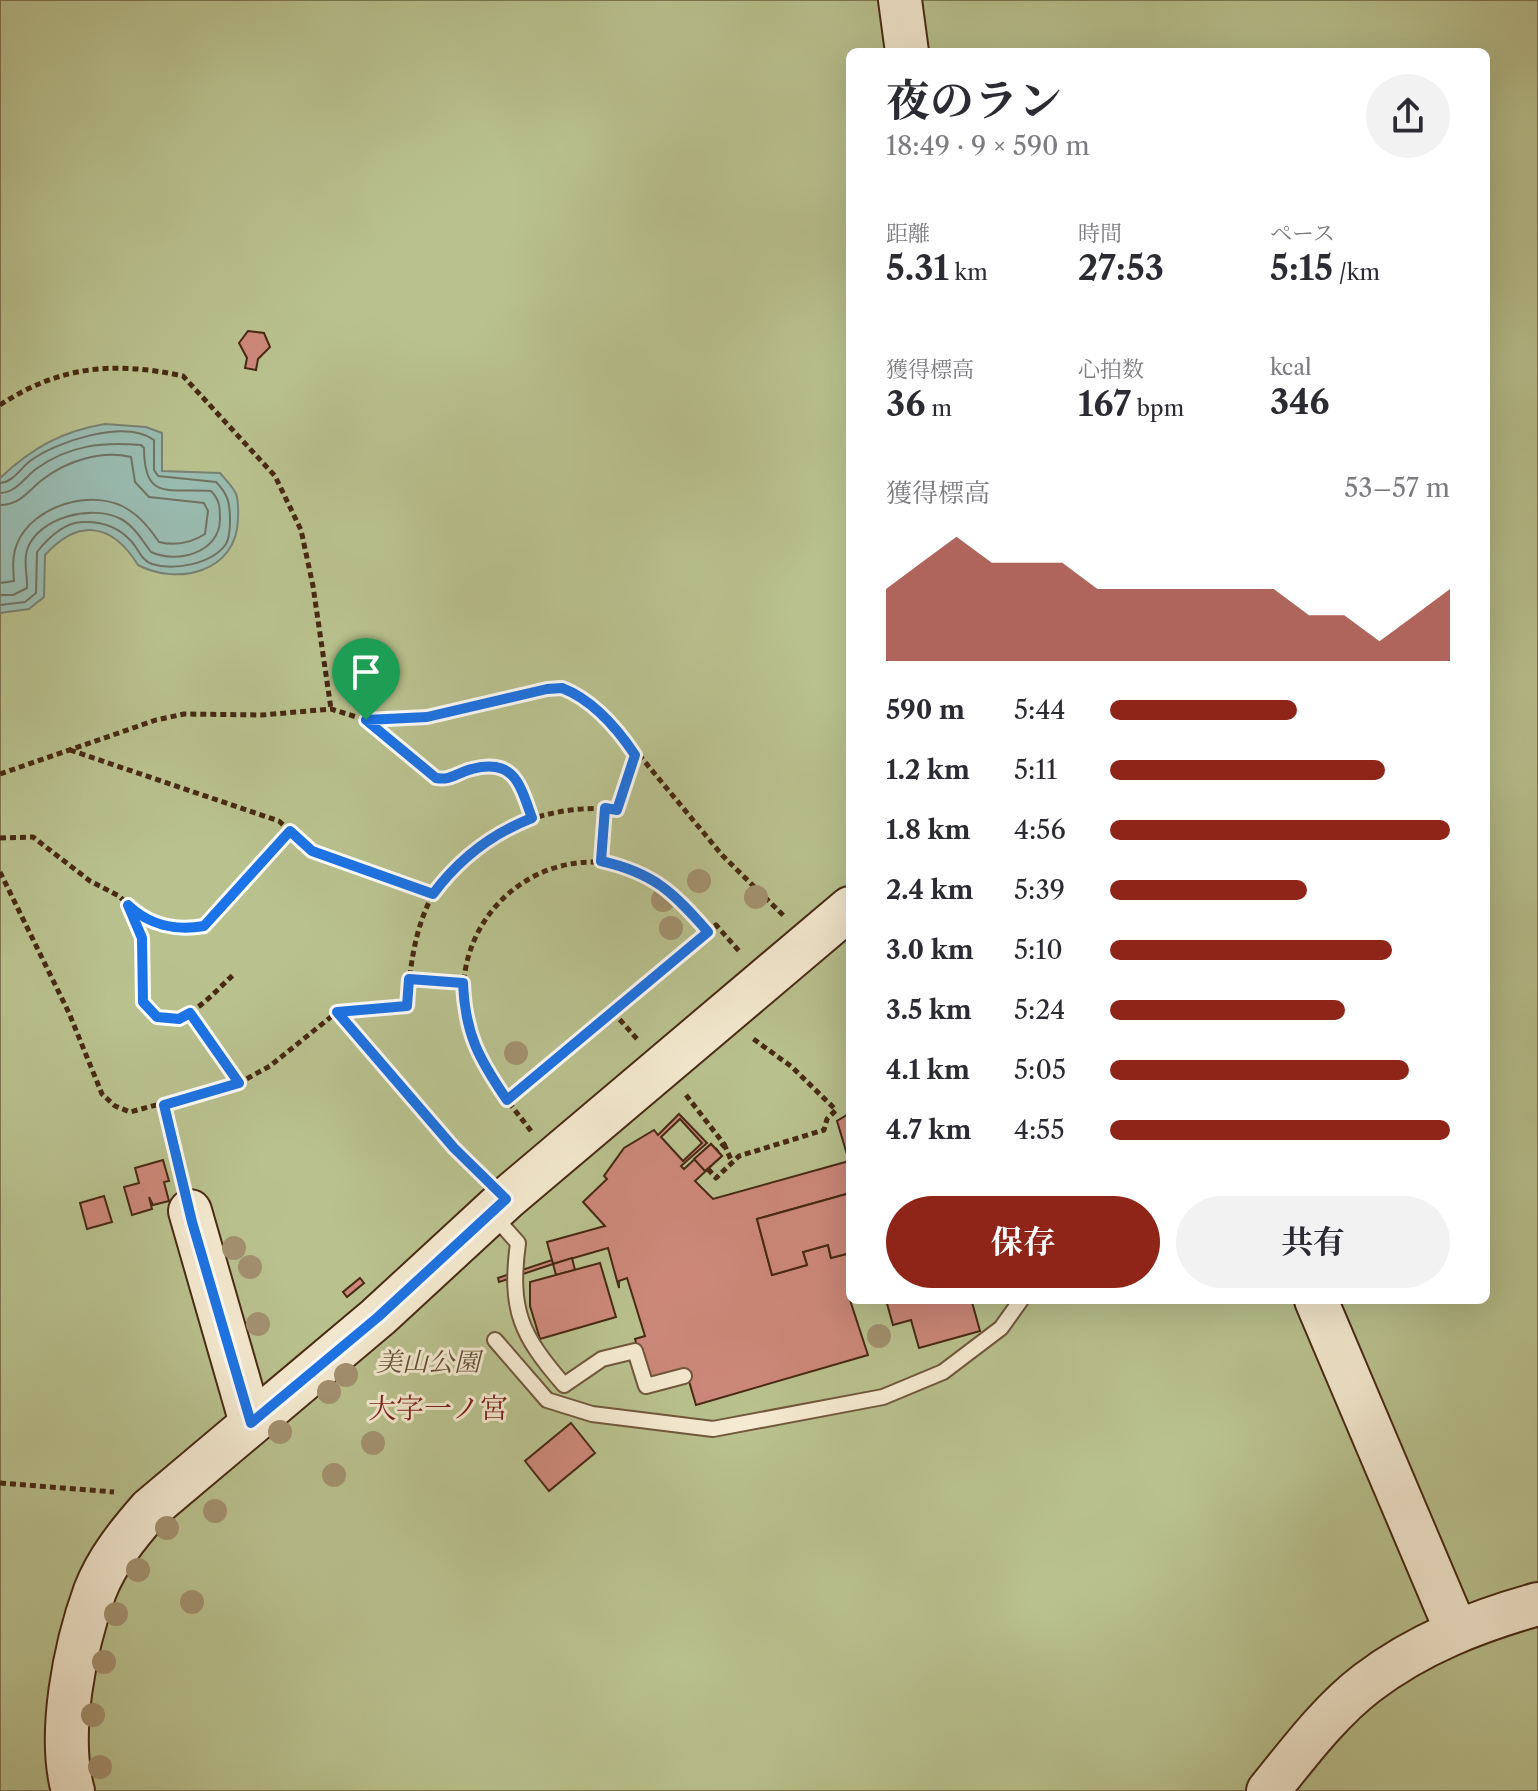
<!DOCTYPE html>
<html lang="ja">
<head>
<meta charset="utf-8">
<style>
  :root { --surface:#fff; --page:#f2f2f3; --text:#2b2b33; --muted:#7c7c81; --accent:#8f2418 }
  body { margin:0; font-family:"Libre Caslon Text","Noto Serif JP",serif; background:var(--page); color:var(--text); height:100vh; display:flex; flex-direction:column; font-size:30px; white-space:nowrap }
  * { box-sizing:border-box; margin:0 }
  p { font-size:26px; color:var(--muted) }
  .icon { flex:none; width:44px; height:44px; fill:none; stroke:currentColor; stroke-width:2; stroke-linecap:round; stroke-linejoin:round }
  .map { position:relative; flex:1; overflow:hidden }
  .drawer { position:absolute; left:846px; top:48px; width:644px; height:1256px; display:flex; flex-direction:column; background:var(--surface); border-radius:12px; box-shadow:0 8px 32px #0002 }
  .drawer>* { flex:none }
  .pin { position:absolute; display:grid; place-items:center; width:68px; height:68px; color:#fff; margin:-82px -34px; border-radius:50% 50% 50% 0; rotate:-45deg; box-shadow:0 0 8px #0007 }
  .pin .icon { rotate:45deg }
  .round { display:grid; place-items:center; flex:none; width:84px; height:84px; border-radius:42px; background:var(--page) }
  .headline { display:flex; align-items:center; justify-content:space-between; height:136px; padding:0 40px }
  h1 { font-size:44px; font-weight:700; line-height:60px }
  .figures { display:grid; grid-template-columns:repeat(3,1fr); gap:12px; height:136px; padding:8px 40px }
  .figures div { display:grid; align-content:center }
  .figures b { font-size:34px; font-weight:700 }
  .figures small { font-size:22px; font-weight:400 }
  .figures p { font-size:22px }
  .chart { height:224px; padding:16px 40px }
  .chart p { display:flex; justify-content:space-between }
  .chart svg { width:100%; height:144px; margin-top:8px; fill:var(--accent); opacity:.7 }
  .button { display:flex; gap:16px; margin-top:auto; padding:16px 40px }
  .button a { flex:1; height:92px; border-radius:48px; background:var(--accent); color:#fff; font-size:32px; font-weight:700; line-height:92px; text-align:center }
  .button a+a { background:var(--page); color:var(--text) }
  ul { padding:0 40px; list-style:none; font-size:26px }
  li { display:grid; grid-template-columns:128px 96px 1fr; align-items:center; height:60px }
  li i { height:20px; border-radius:10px; background:var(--accent) }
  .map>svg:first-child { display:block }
</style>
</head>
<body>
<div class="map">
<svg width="1538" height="1791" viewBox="0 0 1538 1791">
  <rect width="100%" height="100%" fill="#efe0b9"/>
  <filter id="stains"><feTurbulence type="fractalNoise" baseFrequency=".0025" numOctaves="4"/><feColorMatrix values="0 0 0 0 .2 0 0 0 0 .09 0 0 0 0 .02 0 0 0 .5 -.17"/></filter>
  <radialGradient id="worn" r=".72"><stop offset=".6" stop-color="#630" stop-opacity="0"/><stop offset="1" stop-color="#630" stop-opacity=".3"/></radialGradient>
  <path fill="#b9c28f" stroke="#807651" stroke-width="2" fill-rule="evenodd" d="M0 0H1538V1791H0ZM850 52H1486V1300H850Z"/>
  <path fill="#9abdb3" stroke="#798273" stroke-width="2" d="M105 424 146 427 162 433V471L220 473C225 479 233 487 236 494 239 501 238 512 238 519 237 572 178 586 138 565 112 523 79 518 45 555L44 597 29 609 0 613V478C32 448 62 431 105 424Z"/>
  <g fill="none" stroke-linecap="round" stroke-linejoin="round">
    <g stroke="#717363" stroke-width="2">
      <path d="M0 483C13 482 20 469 30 461 57 441 125 419 154 440V470L158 476 216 482C228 494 230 503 230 520 230 528 230 537 226 544 212 564 174 571 152 564 141 560 139 550 132 542 119 527 101 521 82 522 64 523 48 538 37 552L36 593 25 602 0 605"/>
      <path d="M0 493C17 492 24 478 36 469 69 445 102 442 141 445L144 448C144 502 169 488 211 491 220 500 220 508 220 520 219 553 177 564 151 552 142 540 134 526 121 519 92 504 38 517 27 550 23 563 28 576 27 588L13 595H0"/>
      <path d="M0 505C20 505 28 491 42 480 66 461 101 450 131 457L135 482 149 497 204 503 208 511 205 534C191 543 175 546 159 542 151 530 142 518 129 510 95 487 32 505 17 544 12 556 13 569 14 581L0 583"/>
    </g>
  </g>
  <g fill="#cd8879" stroke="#482913" stroke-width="2" fill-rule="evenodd">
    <path d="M248 331 264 333 270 347 258 359 256 370 245 368 247 358 239 343Z"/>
    <path d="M850 1113V1193L757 1219 772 1275 807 1265 803 1252 828 1245 831 1258 850 1253V1282H847L850 1300 868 1355 696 1405 686 1371 647 1382 635 1339 645 1336 627 1278 619 1281V1288L608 1248 553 1264 547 1242 605 1226 583 1202 607 1179 604 1176 624 1148 654 1130 658 1135 679 1114 707 1143 681 1166 684 1169 711 1144 722 1156 695 1181 713 1199 849 1161 837 1121ZM680 1119 702 1143 683 1161 661 1137Z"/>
    <path d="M711 1144 722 1156 705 1171 694 1159Z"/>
    <path d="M163 1160 169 1181 164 1182 169 1201 153 1205 149 1197 152 1209 132 1215 124 1187 139 1183 135 1168Z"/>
    <path d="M850 1193V1253L831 1258 828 1245 803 1252 807 1265 772 1275 757 1219Z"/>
    <path d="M104 1196 112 1222 87 1229 80 1203Z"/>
    <path d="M572 1258 575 1270 556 1275 553 1264Z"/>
    <path d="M552 1260 553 1264 499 1282 498 1278Z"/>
    <path d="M600 1263 616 1317 540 1339 530 1306V1282Z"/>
    <path d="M360 1278 364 1283 347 1297 343 1292Z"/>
    <path d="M886 1300H981L972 1302 980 1331 919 1348 911 1320 893 1325Z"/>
    <path d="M571 1423 595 1453 549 1491 525 1461Z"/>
  </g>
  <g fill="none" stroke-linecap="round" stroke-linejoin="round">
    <defs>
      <g id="lane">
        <path d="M494 1216 518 1243C509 1311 521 1335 564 1385L602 1359 635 1351 646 1386 684 1376"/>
        <path d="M495 1340 547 1400 592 1414 713 1429 883 1397 943 1372 1001 1328 1021 1300"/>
      </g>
      <g id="secondary">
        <path d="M900 0 907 52"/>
        <path d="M190 1211 251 1423"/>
        <path d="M1316 1300 1456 1630"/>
        <path d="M73 1791C57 1734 75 1646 95 1591 107 1560 129 1533 150 1509L378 1317 506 1199 850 908"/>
        <path d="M1268 1791C1298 1754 1329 1712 1367 1683 1418 1644 1477 1621 1538 1604"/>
      </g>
    </defs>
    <use href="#lane" stroke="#72573c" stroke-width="18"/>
    <use href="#secondary" stroke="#482913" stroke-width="46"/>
    <g stroke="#482913" stroke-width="5" stroke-dasharray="6 4" stroke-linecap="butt">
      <path d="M0 405C59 366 114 361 183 376L275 476 301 530 313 586 331 709"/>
      <path d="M367 721 436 778C451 780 458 772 472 769 515 758 520 785 532 818"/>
      <path d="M70 750 279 821 312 851 433 894"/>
      <path d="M0 774 156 720 184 714 262 715 331 709 366 720H391L427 717 547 689 562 688 574 693 621 733 722 855 785 917"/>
      <path d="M0 838 33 837 90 881 119 896 138 914 157 923 191 928 204 926 217 914 290 831"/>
      <path d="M601 861 605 808"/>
      <path d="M0 872 69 1013 102 1094 115 1106 130 1112 239 1083 270 1066 337 1012 479 1173"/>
      <path d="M130 909 142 938 143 1002 157 1017C190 1024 211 995 233 975"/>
      <path d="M409 979 463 983"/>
      <path d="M337 1012 407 1006C410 968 414 932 431 898 463 834 551 801 617 810L635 755"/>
      <path d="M613 1012 637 1039"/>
      <path d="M190 1013 239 1083"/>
      <path d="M686 1095 724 1144 717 1150"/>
      <path d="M507 1100C487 1071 468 1044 464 1007 454 907 553 832 646 874 672 887 689 910 708 932"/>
      <path d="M164 1105 181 1175"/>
      <path d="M531 1131 507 1100 716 925 739 951"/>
      <path d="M724 1144 732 1162"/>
      <path d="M708 1169 716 1178 739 1156 824 1130 827 1119 836 1110 792 1067 752 1038"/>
      <path d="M0 1483 114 1492"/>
    </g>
    <use href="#lane" stroke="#f5ebd2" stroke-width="14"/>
    <use href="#secondary" stroke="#f5ebd2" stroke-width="42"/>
  </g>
  <g fill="#a3906f">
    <circle cx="699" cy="881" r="12"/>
    <circle cx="756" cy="897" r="12"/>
    <circle cx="663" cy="900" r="12"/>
    <circle cx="671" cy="928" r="12"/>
    <circle cx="516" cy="1053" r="12"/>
    <circle cx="234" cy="1248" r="12"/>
    <circle cx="250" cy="1267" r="12"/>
    <circle cx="258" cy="1324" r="12"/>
    <circle cx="879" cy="1336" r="12"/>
    <circle cx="346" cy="1375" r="12"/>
    <circle cx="329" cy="1392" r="12"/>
    <circle cx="280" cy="1432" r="12"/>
    <circle cx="373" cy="1443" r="12"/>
    <circle cx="334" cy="1475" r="12"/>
    <circle cx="215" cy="1511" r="12"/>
    <circle cx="167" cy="1528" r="12"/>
    <circle cx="138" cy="1570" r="12"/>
    <circle cx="192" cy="1602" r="12"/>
    <circle cx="116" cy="1614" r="12"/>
    <circle cx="104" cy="1662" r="12"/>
    <circle cx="93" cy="1715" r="12"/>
    <circle cx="100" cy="1767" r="12"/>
  </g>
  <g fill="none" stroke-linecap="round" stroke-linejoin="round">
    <defs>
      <path id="route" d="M562 688C593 700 617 728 635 755L617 810 605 808 601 861C654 873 673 892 708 932L507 1100C479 1059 465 1034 463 983L409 979 407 1006 337 1012 454 1148 506 1199 378 1317 251 1423 192 1222 164 1105 239 1083 190 1013 179 1019 157 1017 143 1002 142 938 128 905C149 925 176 931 204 926L290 831 312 851 433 894C459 859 491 834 532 818 520 785 515 758 472 769 458 772 451 781 436 778L366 720 427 717 547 689Z"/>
    </defs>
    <use href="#route" stroke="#fff" stroke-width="16"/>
    <use href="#route" stroke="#1a73e8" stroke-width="10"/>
  </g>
  <g text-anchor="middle" stroke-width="6" stroke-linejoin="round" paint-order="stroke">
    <g font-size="26" font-style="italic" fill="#644f32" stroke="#f5ebd2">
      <text x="428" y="1371">美山公園</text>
    </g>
    <g font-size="28" fill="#7a1f14" stroke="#f5ebd2">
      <text x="438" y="1418">大字一ノ宮</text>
    </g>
  </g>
  <rect width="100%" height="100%" filter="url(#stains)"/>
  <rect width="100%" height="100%" fill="url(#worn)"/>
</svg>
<div class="pin" style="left:366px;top:720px;background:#1e9e55"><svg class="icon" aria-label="arrive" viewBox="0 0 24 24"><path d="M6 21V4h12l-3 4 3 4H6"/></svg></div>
<section class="drawer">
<div class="headline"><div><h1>夜のラン</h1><p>18:49 · 9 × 590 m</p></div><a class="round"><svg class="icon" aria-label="share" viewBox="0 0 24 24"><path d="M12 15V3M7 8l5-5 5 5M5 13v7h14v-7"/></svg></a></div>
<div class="figures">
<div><p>距離</p><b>5.31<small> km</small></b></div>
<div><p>時間</p><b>27:53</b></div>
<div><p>ペース</p><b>5:15<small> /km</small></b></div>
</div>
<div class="figures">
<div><p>獲得標高</p><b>36<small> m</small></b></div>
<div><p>心拍数</p><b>167<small> bpm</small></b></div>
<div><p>kcal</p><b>346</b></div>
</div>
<div class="chart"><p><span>獲得標高</span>53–57 m</p>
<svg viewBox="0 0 160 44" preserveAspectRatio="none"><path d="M0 44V22L10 14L20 6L30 14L40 14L50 14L60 22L70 22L80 22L90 22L100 22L110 22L120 30L130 30L140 38L150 30L160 22V44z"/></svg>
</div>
<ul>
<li><b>590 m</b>5:44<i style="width:55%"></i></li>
<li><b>1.2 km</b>5:11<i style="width:81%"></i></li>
<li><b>1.8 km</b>4:56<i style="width:100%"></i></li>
<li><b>2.4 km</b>5:39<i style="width:58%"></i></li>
<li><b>3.0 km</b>5:10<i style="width:83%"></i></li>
<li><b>3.5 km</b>5:24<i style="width:69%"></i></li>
<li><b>4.1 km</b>5:05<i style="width:88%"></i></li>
<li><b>4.7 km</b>4:55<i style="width:100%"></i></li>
</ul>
<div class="button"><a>保存</a><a>共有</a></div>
</section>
</div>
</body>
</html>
